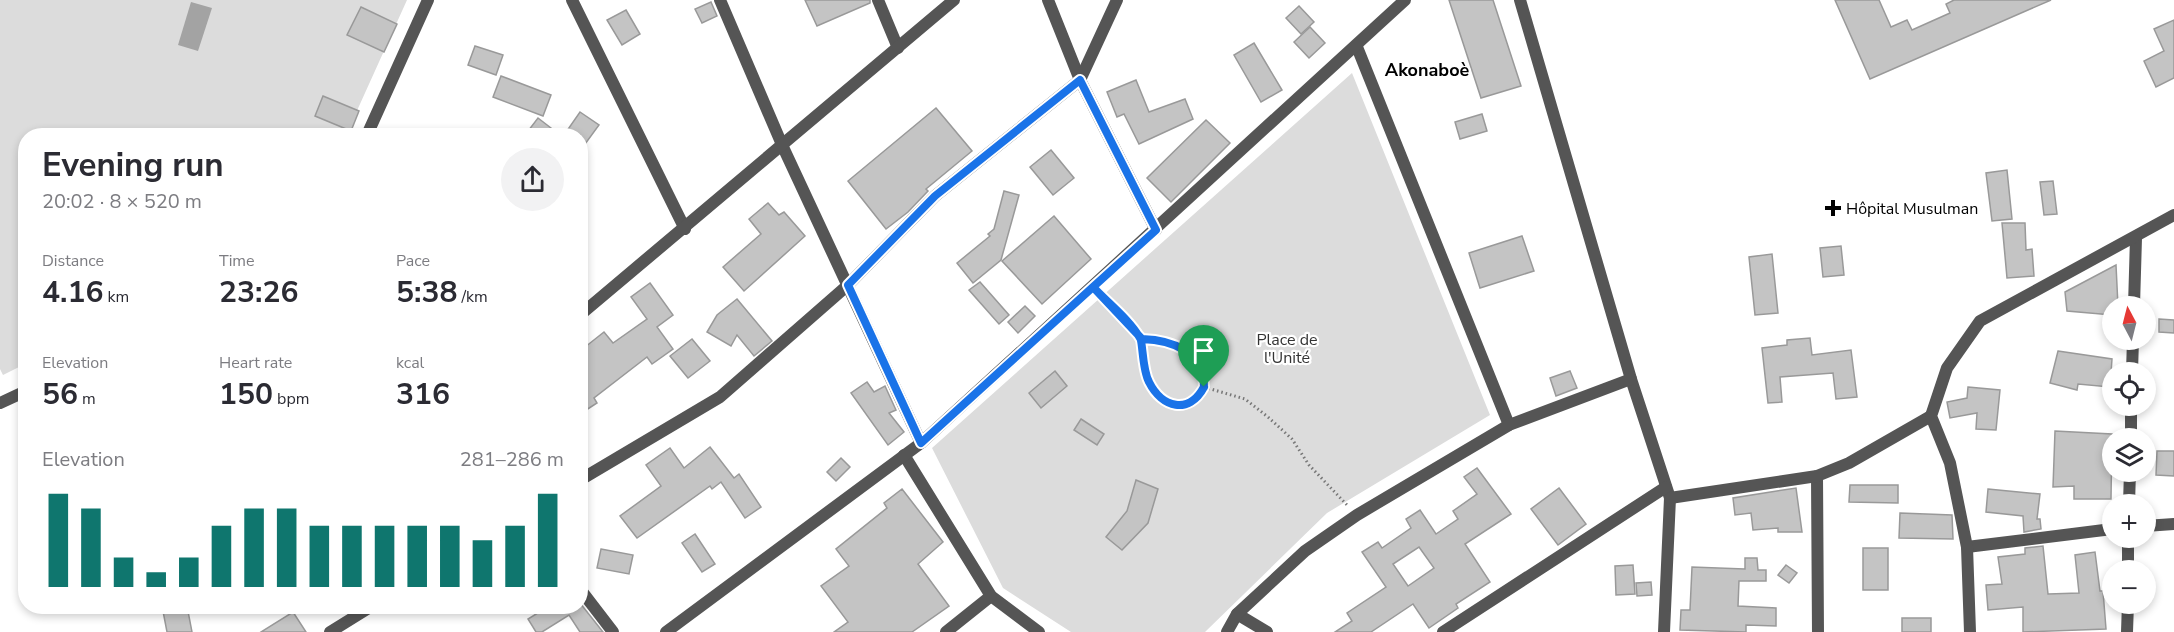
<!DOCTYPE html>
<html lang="en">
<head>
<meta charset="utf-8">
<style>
  :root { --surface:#fff; --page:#f2f2f3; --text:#2b2b33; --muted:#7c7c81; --accent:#0f766e }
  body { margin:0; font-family:"Nunito Sans",sans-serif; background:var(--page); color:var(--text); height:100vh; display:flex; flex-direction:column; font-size:22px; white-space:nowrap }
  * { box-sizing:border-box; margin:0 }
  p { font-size:20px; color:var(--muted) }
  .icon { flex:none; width:33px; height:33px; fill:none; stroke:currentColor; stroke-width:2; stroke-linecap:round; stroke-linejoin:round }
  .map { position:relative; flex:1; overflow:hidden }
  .side { position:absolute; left:18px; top:128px; width:570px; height:486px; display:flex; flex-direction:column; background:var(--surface); border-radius:24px; box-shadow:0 3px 9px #0003 }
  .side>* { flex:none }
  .needle { width:39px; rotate:353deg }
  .fabs { position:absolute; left:2102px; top:296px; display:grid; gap:12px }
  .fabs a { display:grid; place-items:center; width:54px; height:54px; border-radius:50%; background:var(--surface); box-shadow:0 3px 9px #0003; font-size:30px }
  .pin { position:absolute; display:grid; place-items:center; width:51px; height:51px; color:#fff; margin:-62px -26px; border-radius:50% 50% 50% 0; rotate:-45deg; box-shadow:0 0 6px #0007 }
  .pin .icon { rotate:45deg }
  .round { display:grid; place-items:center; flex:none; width:63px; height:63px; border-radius:32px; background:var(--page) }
  .headline { display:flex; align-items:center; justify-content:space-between; height:102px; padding:0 24px }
  h1 { font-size:33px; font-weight:700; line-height:45px }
  .stats { display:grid; grid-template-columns:repeat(3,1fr); gap:9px; height:102px; padding:6px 24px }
  .stats div { display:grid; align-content:center }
  .stats b { font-size:30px; font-weight:700 }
  .stats small { font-size:16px; font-weight:400 }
  .stats p { font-size:16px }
  .chart { height:168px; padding:12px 24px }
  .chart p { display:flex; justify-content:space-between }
  .chart svg { width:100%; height:108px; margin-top:6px; stroke:var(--accent); stroke-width:6 }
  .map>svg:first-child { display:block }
</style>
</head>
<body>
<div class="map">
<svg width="2174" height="632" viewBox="0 0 2174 632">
  <rect width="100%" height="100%" fill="#fff"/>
  <g fill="#dcdcdc">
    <path d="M0 0H407L346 135H26L25 364 3 375 0 369Z"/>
    <path d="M1352 73 1490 415 1327 513 1205 632H1071L1003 588 932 448Z"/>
  </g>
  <path fill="#a3a3a3" d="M191 2 212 8 198 51 178 45Z"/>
  <g fill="#c4c4c4" stroke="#999" stroke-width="1.5" fill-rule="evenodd">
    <path d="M805 0H870V3L817 26Z"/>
    <path d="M1449 0H1493L1521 86 1481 98Z"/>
    <path d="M1835 0H1879L1891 27 1907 20 1912 30 1950 13 1946 4 1954 0H2051L1870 79Z"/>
    <path d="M711 2 717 16 702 23 695 9Z"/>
    <path d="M1299 6 1314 22 1301 34 1286 18Z"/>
    <path d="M361 7 397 24 384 52 347 35Z"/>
    <path d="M626 10 640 34 622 45 607 20Z"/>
    <path d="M2174 20V78L2156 87 2144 61 2164 51 2154 29Z"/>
    <path d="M1310 27 1325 43 1309 58 1294 42Z"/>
    <path d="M1254 43 1282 90 1261 102 1234 55Z"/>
    <path d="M475 46 503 55 496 75 468 65Z"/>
    <path d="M501 76 551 95 543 116 493 97Z"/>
    <path d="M1136 80 1149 112 1185 99 1193 119 1139 144 1124 114 1117 117 1107 92Z"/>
    <path d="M323 96 359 111 351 131 315 116Z"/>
    <path d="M936 108 972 151 926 189 928 191 908 212 886 229 848 181Z"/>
    <path d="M580 112 599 125 580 151V135H564Z"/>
    <path d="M1482 114 1487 131 1460 139 1455 122Z"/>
    <path d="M538 118 560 135H525Z"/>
    <path d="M1206 120 1230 143 1171 202 1147 178Z"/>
    <path d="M1051 150 1074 178 1053 195 1030 167Z"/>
    <path d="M2007 170 2012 219 1992 221 1986 173Z"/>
    <path d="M2053 181 2057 214 2044 215 2040 182Z"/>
    <path d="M1004 191 1019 195 1001 260 973 283 957 263 990 236 988 234 994 229Z"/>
    <path d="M768 203 779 215 784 212 805 236 744 291 723 267 761 234 749 219Z"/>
    <path d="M1054 216 1091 259 1042 304 1002 261Z"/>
    <path d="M2002 223H2025L2026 250 2032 249 2034 276 2007 278Z"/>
    <path d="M1522 236 1534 271 1480 288 1469 253Z"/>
    <path d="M1841 246 1844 275 1823 277 1820 248Z"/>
    <path d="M1772 254 1778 313 1755 315 1749 257Z"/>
    <path d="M2116 265 2118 306H2112V315L2067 311 2065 292Z"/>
    <path d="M980 282 1009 315 999 324 969 290Z"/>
    <path d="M650 283 673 315 657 327 673 349 652 364 647 357 594 398 597 403 580 414V351L604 332 613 343 647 319 631 297Z"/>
    <path d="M737 299 772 341 754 356 737 335 731 346 707 332 717 315Z"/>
    <path d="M1025 306 1035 316 1018 333 1008 322Z"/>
    <path d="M2159 319 2174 320V333L2159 332Z"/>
    <path d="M1810 338 1812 355 1851 350 1857 397 1836 399 1833 373 1780 377 1782 402 1768 403 1762 348 1787 345V340Z"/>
    <path d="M692 339 710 361 688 378 670 356Z"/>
    <path d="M2058 351 2112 359 2110 387 2078 384 2077 390 2050 383Z"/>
    <path d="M1055 371 1067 386 1041 408 1029 393Z"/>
    <path d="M1570 371 1577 388 1556 396 1550 378Z"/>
    <path d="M867 382 874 392 885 386 896 410 889 413 904 432 888 445 851 393Z"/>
    <path d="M1968 387 2000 390 1996 430 1976 429 1977 413 1950 418 1947 402 1967 398Z"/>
    <path d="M1081 419 1104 434 1097 445 1074 430Z"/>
    <path d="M2055 431 2112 434 2111 499H2074V486L2053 487Z"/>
    <path d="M710 447 734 478 739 474 761 507 745 518 721 482 712 489 710 486 637 538 620 516 661 486 646 465 670 448 684 468Z"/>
    <path d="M2157 451H2174V476L2156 475Z"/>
    <path d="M841 458 850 467 836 481 827 472Z"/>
    <path d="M1477 468 1511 514 1465 544 1490 582 1456 604 1458 608 1429 628 1413 604 1371 632H1335L1352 621 1347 613 1386 587 1362 552 1378 542 1382 548 1411 528 1406 519 1420 510 1436 534 1458 519 1453 511 1477 494 1464 477ZM1419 547 1434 568 1408 586 1393 564Z"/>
    <path d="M1136 480 1158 489 1148 523 1122 550 1106 537 1127 511Z"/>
    <path d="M1850 485H1898V503L1849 502Z"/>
    <path d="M1559 488 1586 524 1558 545 1531 509Z"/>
    <path d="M1796 488 1802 532H1778V528L1753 530 1751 513 1735 515 1733 498Z"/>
    <path d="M902 489 943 542 918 564 949 606 912 632H834L848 622 821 586 849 566 836 549 887 508 884 503Z"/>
    <path d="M1988 489 2040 494 2037 519H2040L2041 529 2024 532 2023 516 1986 512Z"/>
    <path d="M1900 513 1952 515 1953 539 1899 538Z"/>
    <path d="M695 534 715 564 702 572 682 543Z"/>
    <path d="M2043 546 2048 594 2079 593 2075 555 2095 552 2100 591H2103L2106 629 2023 632V607L1988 610 1986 585 2002 584 1998 557 2025 554V548Z"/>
    <rect x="1863" y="548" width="25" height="42"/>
    <path d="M601 549 633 555 629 574 597 568Z"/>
    <path d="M1745 558H1757L1758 570H1766V581H1739L1738 606 1776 608V626L1746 625V632L1680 630 1681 610H1690L1692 567 1745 569Z"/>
    <path d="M1633 565 1635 594 1616 595 1615 566Z"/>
    <path d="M1786 565 1797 573 1789 583 1778 575Z"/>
    <path d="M1651 582 1652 595 1637 596 1636 583Z"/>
    <path d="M580 603 603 632H580L569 615 542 632H536L528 619 549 606H580Z"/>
    <path d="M162 606H187L192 632H167Z"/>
    <path d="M293 612 306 632H261Z"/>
    <rect x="1902" y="618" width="29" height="14"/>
  </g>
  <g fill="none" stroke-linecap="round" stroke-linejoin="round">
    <g stroke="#777" stroke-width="3" stroke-dasharray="1.5 3" stroke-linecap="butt">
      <path d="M1101 295 1142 339C1141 351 1141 361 1144 372 1155 401 1185 421 1204 387 1204 351 1173 340 1142 339"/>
      <path d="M1204 387 1245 399 1268 417 1292 439 1309 465 1347 505"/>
    </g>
    <g stroke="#555" stroke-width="12">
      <path d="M572 0 685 229"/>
      <path d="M720 0 783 147 921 443"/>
      <path d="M878 0 898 48"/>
      <path d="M1048 0 1080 80 1156 230"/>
      <path d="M1520 0 1631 379 1670 498 1664 632"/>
      <path d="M1357 47 1509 425"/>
      <path d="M367 135 428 0"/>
      <path d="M2134 306 2136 238"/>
      <path d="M580 315 954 0"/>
      <path d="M2132 372 2133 339"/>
      <path d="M0 403 26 391"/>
      <path d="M2131 438V405"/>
      <path d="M904 455 991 596 1039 632"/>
      <path d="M1817 476 1818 632"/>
      <path d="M580 480 720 397 848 285 935 196 1080 80 1117 0"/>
      <path d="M1670 498 1817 476 1849 463 1931 416"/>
      <path d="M2129 504 2130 471"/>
      <path d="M2145 526 2174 524"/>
      <path d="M1967 547 2112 529"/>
      <path d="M2128 570V537"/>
      <path d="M580 589 613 632"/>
      <path d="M1237 614 1267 632"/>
      <path d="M330 632 372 606"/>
      <path d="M946 632 991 596"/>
      <path d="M1227 632 1237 614 1305 551 1357 515 1509 425 1631 379"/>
      <path d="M1443 632 1666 487"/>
      <path d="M1970 632 1967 547 1950 463 1931 416 1947 368 1980 321 2174 215"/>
      <path d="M2127 632 2128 603"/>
    </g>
    <path stroke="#555" stroke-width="12" d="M666 632 921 443 1405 0"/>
  </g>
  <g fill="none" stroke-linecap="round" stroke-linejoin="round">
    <defs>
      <path id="route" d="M1204 387C1204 352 1173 340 1142 339L1093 287 921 443 848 285 935 196 1080 80 1156 230 1093 287C1108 303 1129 319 1140 338 1143 342 1142 369 1149 382 1162 408 1189 415 1204 387"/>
    </defs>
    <use href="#route" stroke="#fff" stroke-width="12"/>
    <use href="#route" stroke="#1a73e8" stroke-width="8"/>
  </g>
  <path fill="#000" stroke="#fff" stroke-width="2" d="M1830 199h6v6h6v6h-6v6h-6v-6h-6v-6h6z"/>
  <g text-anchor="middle" stroke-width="4.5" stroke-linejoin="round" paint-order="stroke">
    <g font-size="16" fill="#000" stroke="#fff" text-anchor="start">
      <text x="1846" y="214">Hôpital Musulman</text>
    </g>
    <g font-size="16" fill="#333" stroke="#fff">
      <text x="1287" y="345">Place de<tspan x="1287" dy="18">l'Unité</tspan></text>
    </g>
    <g font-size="18" font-weight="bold" fill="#000" stroke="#fff">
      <text x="1427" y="76">Akonaboè</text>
    </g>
  </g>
</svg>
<div class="fabs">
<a><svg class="needle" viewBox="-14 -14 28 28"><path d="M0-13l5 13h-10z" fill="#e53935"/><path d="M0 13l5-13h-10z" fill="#7c7c81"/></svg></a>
<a><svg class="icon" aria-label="locate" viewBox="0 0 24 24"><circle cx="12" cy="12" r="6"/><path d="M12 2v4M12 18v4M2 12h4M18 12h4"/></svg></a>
<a><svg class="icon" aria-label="layers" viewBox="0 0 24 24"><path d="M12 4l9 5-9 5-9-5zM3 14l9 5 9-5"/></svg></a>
<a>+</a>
<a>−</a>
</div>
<div class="pin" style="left:1204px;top:387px;background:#1e9e55"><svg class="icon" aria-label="arrive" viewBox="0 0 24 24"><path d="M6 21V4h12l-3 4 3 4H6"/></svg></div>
<section class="side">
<div class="headline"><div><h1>Evening run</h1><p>20:02 · 8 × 520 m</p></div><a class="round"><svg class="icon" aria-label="share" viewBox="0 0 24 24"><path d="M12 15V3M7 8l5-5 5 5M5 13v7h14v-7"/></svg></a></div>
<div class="stats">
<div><p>Distance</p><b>4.16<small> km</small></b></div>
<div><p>Time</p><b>23:26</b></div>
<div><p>Pace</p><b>5:38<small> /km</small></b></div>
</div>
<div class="stats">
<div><p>Elevation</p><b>56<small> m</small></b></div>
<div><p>Heart rate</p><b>150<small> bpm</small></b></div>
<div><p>kcal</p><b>316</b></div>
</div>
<div class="chart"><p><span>Elevation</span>281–286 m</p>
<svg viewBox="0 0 160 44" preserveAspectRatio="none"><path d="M5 44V6M15 44V12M25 44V32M35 44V38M45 44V32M55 44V19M65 44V12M75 44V12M85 44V19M95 44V19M105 44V19M115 44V19M125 44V19M135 44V25M145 44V19M155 44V6"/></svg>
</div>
</section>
</div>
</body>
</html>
